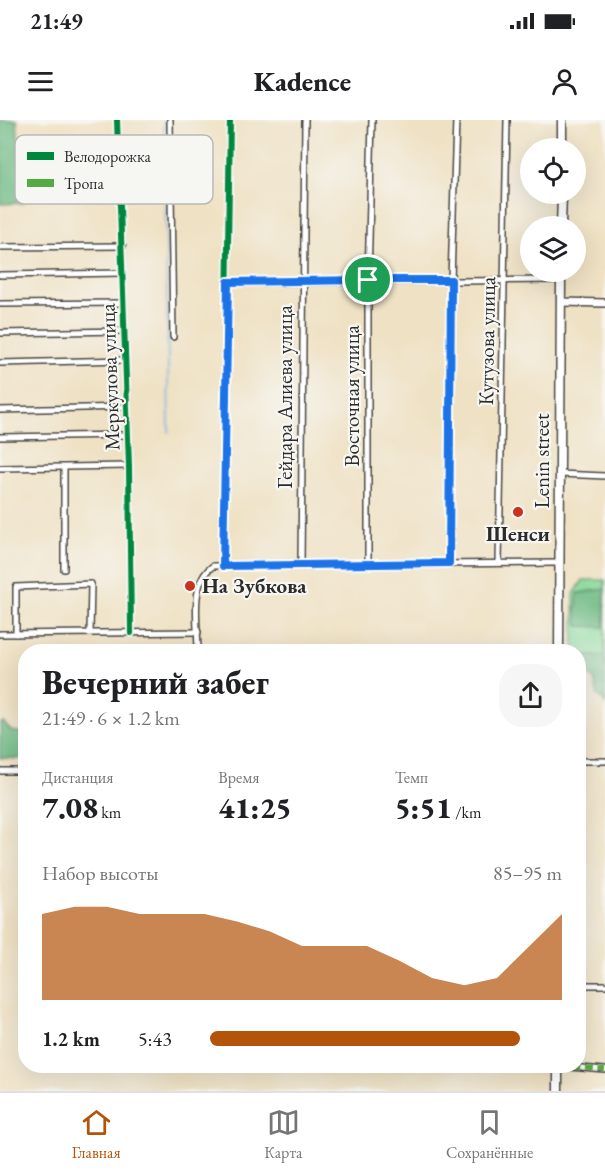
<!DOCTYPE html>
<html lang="ru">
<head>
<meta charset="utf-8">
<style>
  :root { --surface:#fff; --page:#f6f6f6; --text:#202124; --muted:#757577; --line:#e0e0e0; --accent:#b45309 }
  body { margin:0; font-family:"EB Garamond",serif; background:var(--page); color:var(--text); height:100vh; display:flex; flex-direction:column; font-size:22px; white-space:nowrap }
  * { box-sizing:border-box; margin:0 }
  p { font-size:20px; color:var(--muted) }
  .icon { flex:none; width:33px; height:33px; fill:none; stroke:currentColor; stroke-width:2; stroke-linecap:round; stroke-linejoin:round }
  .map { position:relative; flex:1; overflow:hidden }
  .details { position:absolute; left:18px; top:524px; width:568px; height:429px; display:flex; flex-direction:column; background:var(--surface); border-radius:24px; box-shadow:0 6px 24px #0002 }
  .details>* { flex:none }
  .tools { position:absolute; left:520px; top:18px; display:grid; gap:12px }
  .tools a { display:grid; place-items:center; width:66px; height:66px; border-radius:50%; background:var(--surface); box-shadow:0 6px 24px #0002; font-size:30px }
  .pin { position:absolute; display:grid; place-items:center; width:51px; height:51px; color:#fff; margin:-26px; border:3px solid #fff; border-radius:50%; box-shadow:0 2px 6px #0007 }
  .round { display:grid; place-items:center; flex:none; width:63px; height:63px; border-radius:24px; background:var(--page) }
  .overview { display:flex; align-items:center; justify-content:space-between; height:102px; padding:0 24px }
  h1 { font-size:33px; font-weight:800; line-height:45px }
  .stats { display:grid; grid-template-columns:repeat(3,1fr); gap:9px; height:102px; padding:6px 24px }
  .stats div { display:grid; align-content:center }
  .stats b { font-size:30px; font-weight:800 }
  .stats small { font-size:16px; font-weight:400 }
  .stats p { font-size:16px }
  .chart { height:168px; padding:12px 24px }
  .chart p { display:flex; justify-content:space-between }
  .chart svg { width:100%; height:108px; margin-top:6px; fill:var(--accent); opacity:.7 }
  ul { padding:0 24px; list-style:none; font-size:20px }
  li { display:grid; grid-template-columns:96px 72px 1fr; align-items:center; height:45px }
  li i { height:15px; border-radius:8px; background:var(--accent) }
  .status { display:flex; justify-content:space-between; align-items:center; height:42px; padding:0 30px; background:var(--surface); direction:ltr }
  .status svg { height:16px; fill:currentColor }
  header { display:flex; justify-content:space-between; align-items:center; height:78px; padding:0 24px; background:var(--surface); font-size:27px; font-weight:800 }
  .dock { display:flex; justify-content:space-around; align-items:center; height:84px; border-top:2px solid var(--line); background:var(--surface); font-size:16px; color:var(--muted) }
  .dock a { display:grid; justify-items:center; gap:3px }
  .dock .active { color:var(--accent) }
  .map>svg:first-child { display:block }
</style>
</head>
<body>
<div class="status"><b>21:49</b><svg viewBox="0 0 49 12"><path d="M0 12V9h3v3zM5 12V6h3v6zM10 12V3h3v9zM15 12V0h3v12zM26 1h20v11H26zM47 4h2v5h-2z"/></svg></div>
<header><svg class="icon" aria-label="menu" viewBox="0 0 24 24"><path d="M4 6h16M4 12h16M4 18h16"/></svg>Kadence<svg class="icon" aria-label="person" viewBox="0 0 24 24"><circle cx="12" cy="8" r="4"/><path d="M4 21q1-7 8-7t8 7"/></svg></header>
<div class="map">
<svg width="605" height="971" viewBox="0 0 605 971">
  <rect width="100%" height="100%" fill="#f6f6f2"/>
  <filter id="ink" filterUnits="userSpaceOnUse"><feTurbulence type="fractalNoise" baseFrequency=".0167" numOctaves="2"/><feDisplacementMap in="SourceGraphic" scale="12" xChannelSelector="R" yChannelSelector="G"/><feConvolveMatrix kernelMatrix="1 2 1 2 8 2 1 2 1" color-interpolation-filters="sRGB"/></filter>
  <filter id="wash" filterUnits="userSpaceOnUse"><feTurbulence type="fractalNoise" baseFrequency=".008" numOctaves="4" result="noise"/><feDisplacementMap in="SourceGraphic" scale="24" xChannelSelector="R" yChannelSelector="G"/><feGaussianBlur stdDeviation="1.35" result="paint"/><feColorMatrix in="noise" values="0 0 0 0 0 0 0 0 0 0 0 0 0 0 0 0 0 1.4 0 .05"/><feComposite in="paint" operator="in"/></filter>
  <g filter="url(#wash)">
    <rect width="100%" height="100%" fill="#efe1c3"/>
    <path fill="#87d99a" stroke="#598262" stroke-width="1.5" d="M583 460H605V585L591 541 579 540V531H574V474Z"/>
    <g fill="#6db982" stroke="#4c7256" stroke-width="1.5">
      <path d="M0 0H17L23 83 0 84 2 50Z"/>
      <path d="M605 469V507L578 506 576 490 578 473Z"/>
      <path d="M579 536H605V582L597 574 594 559 583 549H579Z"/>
      <path d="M3 602 11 611 25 613V639L0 638V604Z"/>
    </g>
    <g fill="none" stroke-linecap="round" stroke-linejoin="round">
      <path stroke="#72ace2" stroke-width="1.5" d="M164 0 169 312"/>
    </g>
  </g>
  <g filter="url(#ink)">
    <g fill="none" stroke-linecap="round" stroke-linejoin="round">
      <defs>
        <g id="minor">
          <path d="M117 0 129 346 131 513"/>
          <path d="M170 0 173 217"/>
          <path d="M0 127 123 126"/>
          <path d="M0 155 123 153"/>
          <path d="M228 163 561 160"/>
          <path d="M0 184 124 183"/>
          <path d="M0 213 125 211"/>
          <path d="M0 243 126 240"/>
          <path d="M0 290 127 287"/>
          <path d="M0 317 127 315"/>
          <path d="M0 348 129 346"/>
          <path d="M559 354 605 356"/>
          <path d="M449 443 451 160 456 0"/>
          <path d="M499 443 507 0"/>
          <path d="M368 445V160L372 0"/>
          <path d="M223 446 230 0"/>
          <path d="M301 446 305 0"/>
          <path d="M64 449V348"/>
          <path d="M0 514 198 512"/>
          <path d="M16 514V467L91 464 90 513"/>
          <path d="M198 531C198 505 189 462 213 446L559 443"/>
          <path d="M579 641H605"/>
          <path d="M0 651H26"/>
          <path d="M579 865H605"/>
          <path d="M558 946 605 950"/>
        </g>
        <path id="tertiary" d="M561 182 605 183"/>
        <g id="primary">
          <path d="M562 28V0"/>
          <path d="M561 106 562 74"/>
          <path d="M559 531 561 152"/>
          <path d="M558 971V945"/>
        </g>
      </defs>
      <use href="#minor" stroke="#484642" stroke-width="8"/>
      <use href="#tertiary" stroke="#484642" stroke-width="10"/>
      <use href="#primary" stroke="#484642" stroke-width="11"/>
      <use href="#minor" stroke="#fff" stroke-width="5"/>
      <use href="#tertiary" stroke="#fff" stroke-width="7"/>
      <use href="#primary" stroke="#fff" stroke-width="8"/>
      <path stroke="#54ab44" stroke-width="4.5" stroke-dasharray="9 4.5" stroke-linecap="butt" d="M558 946 605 950"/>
      <defs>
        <g id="cycleway">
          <path d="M117 0 129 346 131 513"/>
          <path d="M223 446 230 0"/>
        </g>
      </defs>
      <use href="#cycleway" stroke="#f6f6f2" stroke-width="10"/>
      <use href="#cycleway" stroke="#00873e" stroke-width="6"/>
    </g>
  </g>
  <g fill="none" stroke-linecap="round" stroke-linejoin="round" filter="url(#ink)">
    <defs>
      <path id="route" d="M368 160H451L449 443 223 446 228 162Z"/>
    </defs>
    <use href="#route" stroke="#fff" stroke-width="12"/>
    <use href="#route" stroke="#1a73e8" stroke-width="8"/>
  </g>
  <g fill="#c8321e" stroke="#f6f6f2" stroke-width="2">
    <circle cx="518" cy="392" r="6"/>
    <circle cx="190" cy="466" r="6"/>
  </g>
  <g text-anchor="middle" stroke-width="4.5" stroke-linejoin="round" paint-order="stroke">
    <g font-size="21" fill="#2b2b2b" stroke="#f6f6f2">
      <text transform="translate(487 221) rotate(-89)" y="7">Кутузова улица</text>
      <text transform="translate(110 257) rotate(-92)" y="7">Меркулова улица</text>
      <text transform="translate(352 276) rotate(-90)" y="7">Восточная улица</text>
      <text transform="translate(285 277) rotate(-90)" y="7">Гейдара Алиева улица</text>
      <text transform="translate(542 341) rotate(-90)" y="7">Lenin street</text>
    </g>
    <g font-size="21" font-weight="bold" fill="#2b2b2b" stroke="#f6f6f2">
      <text x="518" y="421">Шенси</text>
      <text x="202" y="473" text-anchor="start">На Зубкова</text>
    </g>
  </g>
  <rect x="15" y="15" width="198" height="69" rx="9" fill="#f6f6f2" stroke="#b9b9b6" stroke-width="1.5"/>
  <rect x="27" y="32" width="27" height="8" fill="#00873e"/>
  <rect x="27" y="59" width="27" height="8" fill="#54ab44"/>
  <g font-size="16" fill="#2b2b2b">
    <text x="64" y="42">Велодорожка</text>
    <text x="64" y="69">Тропа</text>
  </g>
</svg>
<div class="tools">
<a><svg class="icon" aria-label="locate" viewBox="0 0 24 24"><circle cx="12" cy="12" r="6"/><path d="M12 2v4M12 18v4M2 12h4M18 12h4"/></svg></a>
<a><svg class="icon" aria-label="layers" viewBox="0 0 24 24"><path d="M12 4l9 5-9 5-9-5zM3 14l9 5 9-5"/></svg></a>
</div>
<div class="pin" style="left:368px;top:160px;background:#1e9e55"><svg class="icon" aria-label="arrive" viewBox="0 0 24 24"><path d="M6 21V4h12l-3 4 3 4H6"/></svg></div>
<section class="details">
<div class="overview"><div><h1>Вечерний забег</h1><p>21:49 · 6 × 1.2 km</p></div><a class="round"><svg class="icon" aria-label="share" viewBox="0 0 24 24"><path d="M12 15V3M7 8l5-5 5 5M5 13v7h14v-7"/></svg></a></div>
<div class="stats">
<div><p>Дистанция</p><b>7.08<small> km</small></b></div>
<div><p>Время</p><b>41:25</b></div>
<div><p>Темп</p><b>5:51<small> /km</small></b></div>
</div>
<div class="chart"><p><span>Набор высоты</span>85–95 m</p>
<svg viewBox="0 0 160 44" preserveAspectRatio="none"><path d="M0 44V9L10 6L20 6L30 9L40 9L50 9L60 12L70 16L80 22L90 22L100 22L110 28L120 35L130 38L140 35L150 22L160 9V44z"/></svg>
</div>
<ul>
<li><b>1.2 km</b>5:43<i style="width:88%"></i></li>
</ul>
</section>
</div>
<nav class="dock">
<a class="active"><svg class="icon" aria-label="home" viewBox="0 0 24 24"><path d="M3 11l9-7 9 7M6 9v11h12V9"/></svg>Главная</a>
<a><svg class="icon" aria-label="map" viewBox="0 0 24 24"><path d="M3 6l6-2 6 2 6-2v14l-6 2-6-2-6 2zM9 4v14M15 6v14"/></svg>Карта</a>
<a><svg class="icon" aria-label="saved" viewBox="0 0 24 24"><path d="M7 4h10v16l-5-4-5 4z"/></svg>Сохранённые</a>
</nav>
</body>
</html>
